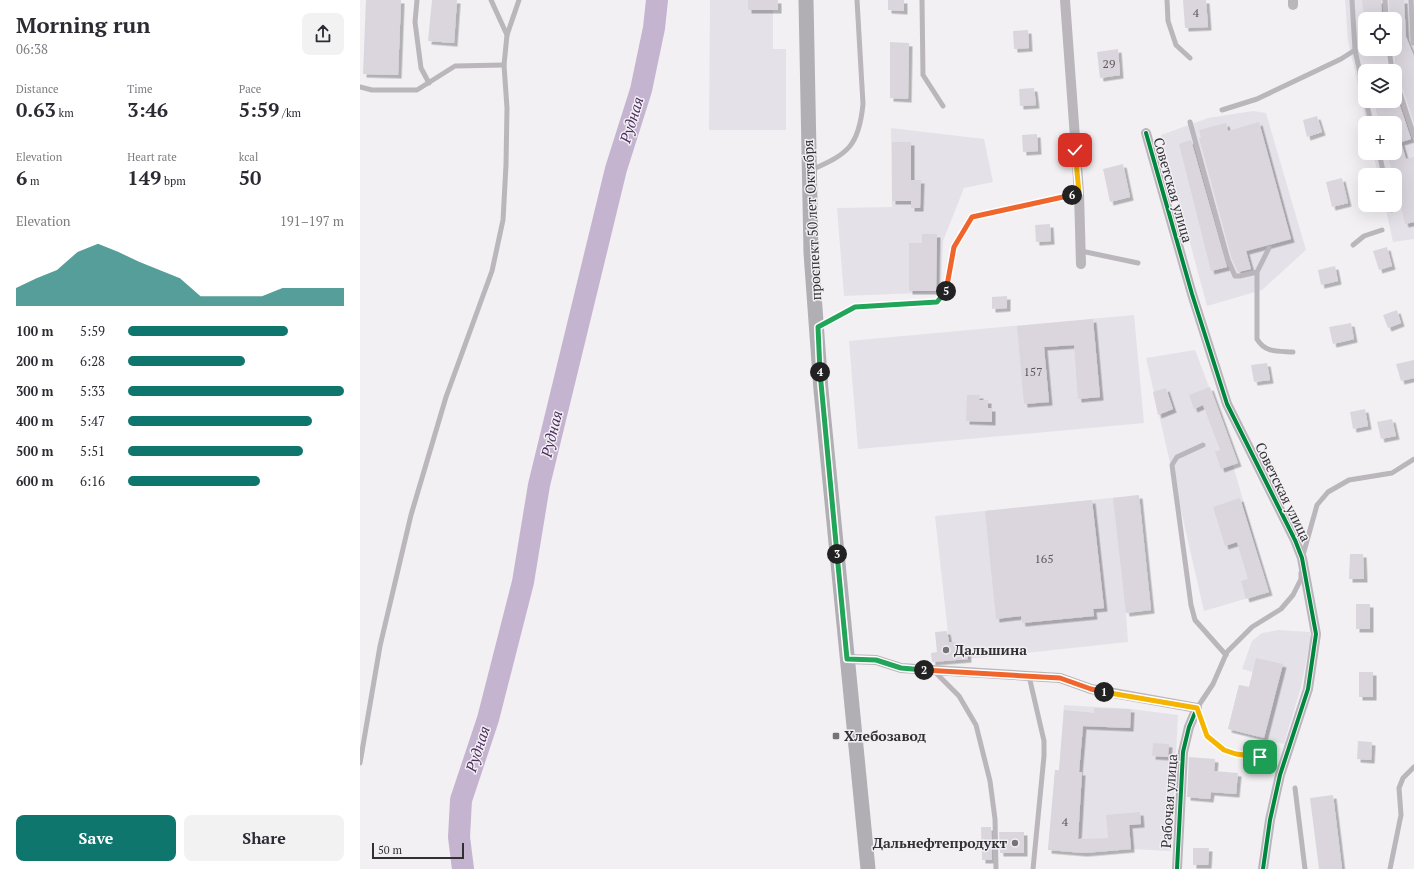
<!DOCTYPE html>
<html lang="en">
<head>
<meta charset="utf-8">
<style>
  :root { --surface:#fff; --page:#f2f2f3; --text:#2b2b33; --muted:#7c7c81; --accent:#0f766e }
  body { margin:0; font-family:"PT Serif",serif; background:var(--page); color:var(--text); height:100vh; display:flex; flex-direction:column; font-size:15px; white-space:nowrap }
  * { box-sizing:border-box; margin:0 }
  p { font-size:13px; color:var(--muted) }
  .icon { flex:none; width:22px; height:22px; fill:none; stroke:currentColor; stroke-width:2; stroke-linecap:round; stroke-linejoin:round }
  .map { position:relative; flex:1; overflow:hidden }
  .panel { display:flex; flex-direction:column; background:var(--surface); width:360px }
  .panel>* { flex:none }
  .fabs { position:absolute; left:998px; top:12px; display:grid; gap:8px }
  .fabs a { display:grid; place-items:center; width:44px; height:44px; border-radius:8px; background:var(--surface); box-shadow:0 4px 16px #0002; font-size:20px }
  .scale { position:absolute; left:12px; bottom:10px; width:92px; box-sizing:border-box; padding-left:4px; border:2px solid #313032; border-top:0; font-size:11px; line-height:14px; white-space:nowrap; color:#313032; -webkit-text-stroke:3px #f2eff4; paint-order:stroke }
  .pin { position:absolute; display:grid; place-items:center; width:34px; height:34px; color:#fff; margin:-17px; border-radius:8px; box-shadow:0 2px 6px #0006 }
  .km { position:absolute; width:20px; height:20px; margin:-10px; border-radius:50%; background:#222; color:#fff; font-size:11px; line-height:20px; text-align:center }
  .round { display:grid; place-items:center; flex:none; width:42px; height:42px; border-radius:8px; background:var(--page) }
  .head { display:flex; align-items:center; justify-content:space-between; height:68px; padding:0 16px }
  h1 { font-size:22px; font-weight:700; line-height:30px }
  .metrics { display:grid; grid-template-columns:repeat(3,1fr); gap:6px; height:68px; padding:4px 16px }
  .metrics div { display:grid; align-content:center }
  .metrics b { font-size:20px; font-weight:700 }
  .metrics small { font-size:11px; font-weight:400 }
  .metrics p { font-size:11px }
  .chart { height:112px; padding:8px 16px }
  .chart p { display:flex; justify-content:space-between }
  .chart svg { width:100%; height:72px; margin-top:4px; fill:var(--accent); opacity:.7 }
  .action { display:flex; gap:8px; margin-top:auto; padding:8px 16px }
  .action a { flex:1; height:46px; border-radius:8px; background:var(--accent); color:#fff; font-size:16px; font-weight:700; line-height:46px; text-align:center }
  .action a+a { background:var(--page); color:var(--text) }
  ul { padding:0 16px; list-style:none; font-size:13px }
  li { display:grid; grid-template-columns:64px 48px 1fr; align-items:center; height:30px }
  li i { height:10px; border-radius:5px; background:var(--accent) }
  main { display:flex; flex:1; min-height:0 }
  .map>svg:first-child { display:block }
</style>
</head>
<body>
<main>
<section class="panel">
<div class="head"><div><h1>Morning run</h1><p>06:38</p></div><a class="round"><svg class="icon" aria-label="share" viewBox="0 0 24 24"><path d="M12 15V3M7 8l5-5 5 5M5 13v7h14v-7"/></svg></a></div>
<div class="metrics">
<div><p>Distance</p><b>0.63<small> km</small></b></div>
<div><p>Time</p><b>3:46</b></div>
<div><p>Pace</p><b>5:59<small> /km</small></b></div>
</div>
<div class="metrics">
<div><p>Elevation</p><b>6<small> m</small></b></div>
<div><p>Heart rate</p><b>149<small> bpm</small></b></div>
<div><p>kcal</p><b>50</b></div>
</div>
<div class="chart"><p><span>Elevation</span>191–197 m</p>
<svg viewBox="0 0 160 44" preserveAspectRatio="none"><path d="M0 44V33L10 27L20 22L30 11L40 6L50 11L60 17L70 22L80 27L90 38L100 38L110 38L120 38L130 33L140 33L150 33L160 33V44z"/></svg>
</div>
<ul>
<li><b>100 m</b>5:59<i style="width:74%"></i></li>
<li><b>200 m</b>6:28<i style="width:54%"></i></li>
<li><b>300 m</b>5:33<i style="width:100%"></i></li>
<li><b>400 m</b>5:47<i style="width:85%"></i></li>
<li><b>500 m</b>5:51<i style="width:81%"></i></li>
<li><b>600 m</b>6:16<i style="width:61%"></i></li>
</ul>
<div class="action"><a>Save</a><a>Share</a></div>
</section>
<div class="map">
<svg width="1054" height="869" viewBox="0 0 1054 869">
  <defs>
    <filter id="shadow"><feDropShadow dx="3.5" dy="3.5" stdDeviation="0" flood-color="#0004"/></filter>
  </defs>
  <rect width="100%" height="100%" fill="#f2f0f3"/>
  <g fill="#e5e1e8" fill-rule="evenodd">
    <path d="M350 0H388V10H413V49H426V130H349Z"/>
    <path d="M985 0H1054V239L1033 242 1025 205H1035V175H1018L1013 153H1035V123H1006L988 40ZM1005 19H1035V49H1005ZM1005 71H1035V101H1005Z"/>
    <path d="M893 111 906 113 946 250 902 290 847 306 801 135 848 118Z"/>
    <path d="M531 128 624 139 633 182 604 188 583 241 581 292 484 296 477 208 532 207Z"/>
    <path d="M774 315 784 423 498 449 489 341Z"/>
    <path d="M835 350 878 463 873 465 909 592 844 611 786 358Z"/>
    <path d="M779 495 791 610 766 613 768 642 608 659 607 648 597 649 596 642H589L575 516Z"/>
    <path d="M918 630 950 632V642L941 687 924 744 868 729 879 685 889 687 893 672 882 669 892 641 902 633Z"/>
    <path d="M704 705 771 709 818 715 811 851 771 849 723 853 688 850 695 770H699Z"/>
  </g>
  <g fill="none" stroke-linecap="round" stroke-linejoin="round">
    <path stroke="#c5b4cf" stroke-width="22" d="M103 869 99 837 101 800 128 719 163 582 179 485 256 169 281 90 294 28 297 0"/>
  </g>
  <g fill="#dbd6de" filter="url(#shadow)">
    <path d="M6 0H41L38 75 3 74Z"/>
    <path d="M72 0H97L94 43 68 41Z"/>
    <rect x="388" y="0" width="30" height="10"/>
    <path d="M528 0H544V11L528 10Z"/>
    <path d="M823 0H846L848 27 825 28Z"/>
    <path d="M1002 0H1021L1022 19H1004Z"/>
    <path d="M1029 0H1044L1046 37 1054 56V123L1039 77 1035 74V19H1030Z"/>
    <path d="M668 30 669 48 654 49 653 31Z"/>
    <path d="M530 42 549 43 548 99 530 98Z"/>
    <path d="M758 49 760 75 740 78 737 52Z"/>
    <path d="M674 88 676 105 660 106 659 89Z"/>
    <path d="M1035 91 1051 139 1041 142 1046 159 1054 157V222L1045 224 1035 184V175H1033L1027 153H1035V123H1019L1014 101H1035Z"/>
    <path d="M957 116 962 132 947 137 943 120Z"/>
    <path d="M899 122 931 239 886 251 891 269 878 272 872 259 839 138H841L839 130 866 123 868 131Z"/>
    <path d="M677 134 678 151 663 152 662 135Z"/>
    <path d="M831 140 867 267 851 271 819 144Z"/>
    <path d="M532 142H551V180H561L560 208H551V201H532Z"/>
    <path d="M763 164 770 197 750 202 743 169Z"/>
    <path d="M982 178 988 203 972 207 966 182Z"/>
    <path d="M690 224 691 241 676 242 675 225Z"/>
    <path d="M562 234H577L576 291H549V243H562Z"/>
    <path d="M1027 247 1032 266 1019 270 1013 251Z"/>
    <path d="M975 266 978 281 961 285 958 270Z"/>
    <path d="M647 296V308L632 309V297Z"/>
    <path d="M1037 310 1041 323 1028 328 1023 315Z"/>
    <path d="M733 319 740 397 718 399 714 345 684 347 689 402 664 404 657 326Z"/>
    <path d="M991 323 994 339 973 344 969 327Z"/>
    <path d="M1054 360V378L1041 381 1036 364Z"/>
    <path d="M907 363 910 380 894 382 891 365Z"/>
    <path d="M850 387 878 463 861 469 855 452 860 450 843 405 834 409 829 395Z"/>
    <path d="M806 388 813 409 798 415 793 392Z"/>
    <path d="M607 395H620L619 400H628V408H632V422L606 421Z"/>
    <path d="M1005 409 1008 426 993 429 990 412Z"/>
    <path d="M1032 419 1036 436 1021 439 1017 422Z"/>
    <path d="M779 495 791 610 766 613 753 498Z"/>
    <path d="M880 498 909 592 886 599 881 581 888 579 877 542 865 546 853 507Z"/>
    <path d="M732 500 744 608 733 609 734 616 662 623 661 616 636 619 625 511Z"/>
    <path d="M990 554H1003L1004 579H989Z"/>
    <rect x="996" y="604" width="14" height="25"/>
    <path d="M587 631 589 642H596L597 649 607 648 608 659 572 662 571 653 577 652 575 632Z"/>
    <path d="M896 658 923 664 904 738 868 729 879 685 889 687Z"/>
    <rect x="999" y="672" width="14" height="25"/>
    <path d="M734 708 771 709 770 728 723 726 719 772H722L718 839 748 838 746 815 780 812 781 824 769 825 771 849 724 853 688 850 695 770H699L704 710 734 713Z"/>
    <path d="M998 741 1012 742 1011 760 997 759Z"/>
    <path d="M793 743 809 744 808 757 792 756Z"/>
    <path d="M829 757 855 759 854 771 878 773 876 794 851 792 850 799 827 797Z"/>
    <path d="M973 795 982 869H959L950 798Z"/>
    <path d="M621 827H631L632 860H622Z"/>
    <path d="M639 832H664V853H640Z"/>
    <path d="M833 848H849L848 865H833Z"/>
  </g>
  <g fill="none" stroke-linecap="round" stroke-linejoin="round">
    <g stroke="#bab6bc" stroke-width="5">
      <path d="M57 0 55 22 61 68 69 83"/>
      <path d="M131 0 147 35"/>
      <path d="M562 0 563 75 583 106"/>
      <path d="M807 0 808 21 816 45 830 58"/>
      <path d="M992 0 995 50 1005 96"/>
      <path d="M1025 0 1026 19"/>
      <path d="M1051 0 1053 43"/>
      <path d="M1029 49 1032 70"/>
      <path d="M1006 71 1032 68"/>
      <path d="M1035 78 1054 136"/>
      <path d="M0 87 12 90H57L95 66 144 65"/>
      <path d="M1006 101 1011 123"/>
      <path d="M862 110 897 99 981 59 995 50"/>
      <path d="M830 122 868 260 875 276H880L897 272 909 248"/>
      <path d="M1019 153 1024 175"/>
      <path d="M451 170C488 154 499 146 503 104L497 0"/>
      <path d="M1031 205 1032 210"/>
      <path d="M993 245 1004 236 1022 230"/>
      <path d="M721 251 778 263"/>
      <path d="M897 272V339C905 353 918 351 933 352"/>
      <path d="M459 326 495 307 577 302 586 294 594 247 611 217 719 193"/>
      <path d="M843 445 817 457 812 465 831 605 835 620 866 655"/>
      <path d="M943 555 957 505 968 492 989 480 1032 473 1054 459"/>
      <path d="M574 671 599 696 616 725 630 781 635 819 636 869"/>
      <path d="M669 676 684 741V756L673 869"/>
      <path d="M901 757 876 754 864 750 847 736 837 708 853 684 867 652 892 627 921 609 933 595 941 579V573"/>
      <path d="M0 763 20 646 51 515 86 397 132 271 143 220 146 165 147 108 144 65 147 35 159 0"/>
      <path d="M935 788 945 869"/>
      <path d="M1030 869 1041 815 1039 788 1043 778 1054 767"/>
    </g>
    <g stroke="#bab6bc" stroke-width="10">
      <path d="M705 0 719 193 721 264"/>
      <path d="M933 0V5"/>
      <path d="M786 133 832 294 867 404 935 540 942 558 956 634 948 689 920 775 910 820 903 869"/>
      <path d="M487 659 516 660 541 668 573 670 700 678 731 689 837 708 829 727 823 752 817 869"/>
    </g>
    <path stroke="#b2afb4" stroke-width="15" d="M446 0 451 253 461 390 508 869"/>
    <defs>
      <g id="cycleway">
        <path d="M786 133 832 294 867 404 935 540 942 558 956 634 948 689 920 775 910 820 903 869"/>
        <path d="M487 659 516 660 541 668 573 670 700 678 731 689 837 708 829 727 823 752 817 869"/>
      </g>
    </defs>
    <use href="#cycleway" stroke="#f2eff4" stroke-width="6"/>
    <use href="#cycleway" stroke="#00873e" stroke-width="4"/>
  </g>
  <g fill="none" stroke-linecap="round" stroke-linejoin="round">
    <defs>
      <path id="split-1" d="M744 692 837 708 847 736 864 750 876 754 900 757"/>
      <path id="split-2" d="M564 670 700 678 731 689 744 692"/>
      <path id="split-3" d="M477 554 487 659 516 660 541 668 564 670"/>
      <path id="split-4" d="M460 372 477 554"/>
      <path id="split-5" d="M460 372 458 327 495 307 577 302 586 291"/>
      <path id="split-6" d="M586 291 594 247 612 217 712 195"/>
      <path id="split-7" d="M712 195 719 193 715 150"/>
    </defs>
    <use href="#split-1" stroke="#fff" stroke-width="8"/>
    <use href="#split-2" stroke="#fff" stroke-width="8"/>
    <use href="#split-3" stroke="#fff" stroke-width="8"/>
    <use href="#split-4" stroke="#fff" stroke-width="8"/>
    <use href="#split-5" stroke="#fff" stroke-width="8"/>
    <use href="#split-6" stroke="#fff" stroke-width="8"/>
    <use href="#split-7" stroke="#fff" stroke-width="8"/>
    <use href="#split-1" stroke="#f5b400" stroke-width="5"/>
    <use href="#split-2" stroke="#f0652b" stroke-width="5"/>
    <use href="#split-3" stroke="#22a559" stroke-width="5"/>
    <use href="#split-4" stroke="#22a559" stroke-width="5"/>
    <use href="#split-5" stroke="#22a559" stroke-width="5"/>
    <use href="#split-6" stroke="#f0652b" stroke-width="5"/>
    <use href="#split-7" stroke="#f5b400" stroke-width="5"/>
  </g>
  <g fill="#757376" stroke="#f2eff4" stroke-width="1.5">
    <circle cx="586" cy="650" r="4"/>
    <rect x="472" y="732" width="8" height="8" rx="2"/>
    <circle cx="655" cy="843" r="4"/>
  </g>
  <g text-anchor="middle" stroke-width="3" stroke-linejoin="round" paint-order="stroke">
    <g font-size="12" fill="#5c5a5d">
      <text x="836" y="17">4</text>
      <text x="749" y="68">29</text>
      <text x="673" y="376">157</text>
      <text x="684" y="563">165</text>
      <text x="705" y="826">4</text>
    </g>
    <g font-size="14" fill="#313032" stroke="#f2eff4">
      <text transform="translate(813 190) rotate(74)" y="5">Советская улица</text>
      <text transform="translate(452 220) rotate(-93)" y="5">проспект 50 лет Октября</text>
      <text transform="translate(923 492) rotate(64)" y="5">Советская улица</text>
      <text transform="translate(809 801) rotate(-86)" y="5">Рабочая улица</text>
    </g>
    <g font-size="14" font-weight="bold" fill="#313032" stroke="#f2eff4" text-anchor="start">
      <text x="594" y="655">Дальшина</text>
      <text x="484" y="741">Хлебозавод</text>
      <text x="647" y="848" text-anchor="end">Дальнефтепродукт</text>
    </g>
    <g font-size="15" font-style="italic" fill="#4d2e5d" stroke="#f2eff4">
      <text transform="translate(272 120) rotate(-73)" y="5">Рудная</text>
      <text transform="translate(192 434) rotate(-76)" y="5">Рудная</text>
      <text transform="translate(118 749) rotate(-72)" y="5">Рудная</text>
    </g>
  </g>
</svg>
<div class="fabs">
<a><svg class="icon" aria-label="locate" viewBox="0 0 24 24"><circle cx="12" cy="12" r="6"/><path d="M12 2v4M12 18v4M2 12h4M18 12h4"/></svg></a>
<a><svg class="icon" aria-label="layers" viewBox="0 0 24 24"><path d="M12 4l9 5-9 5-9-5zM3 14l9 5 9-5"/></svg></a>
<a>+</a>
<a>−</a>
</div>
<div class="scale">50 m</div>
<div class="pin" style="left:900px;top:757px;background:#1e9e55"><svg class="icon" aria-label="arrive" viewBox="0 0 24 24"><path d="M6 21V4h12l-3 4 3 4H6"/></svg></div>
<div class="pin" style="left:715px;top:150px;background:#d93025"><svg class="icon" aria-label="check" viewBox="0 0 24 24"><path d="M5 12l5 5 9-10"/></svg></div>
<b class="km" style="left:744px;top:692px">1</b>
<b class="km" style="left:564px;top:670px">2</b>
<b class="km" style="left:477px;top:554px">3</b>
<b class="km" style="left:460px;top:372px">4</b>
<b class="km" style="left:586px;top:291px">5</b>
<b class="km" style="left:712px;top:195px">6</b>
</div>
</main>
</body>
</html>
